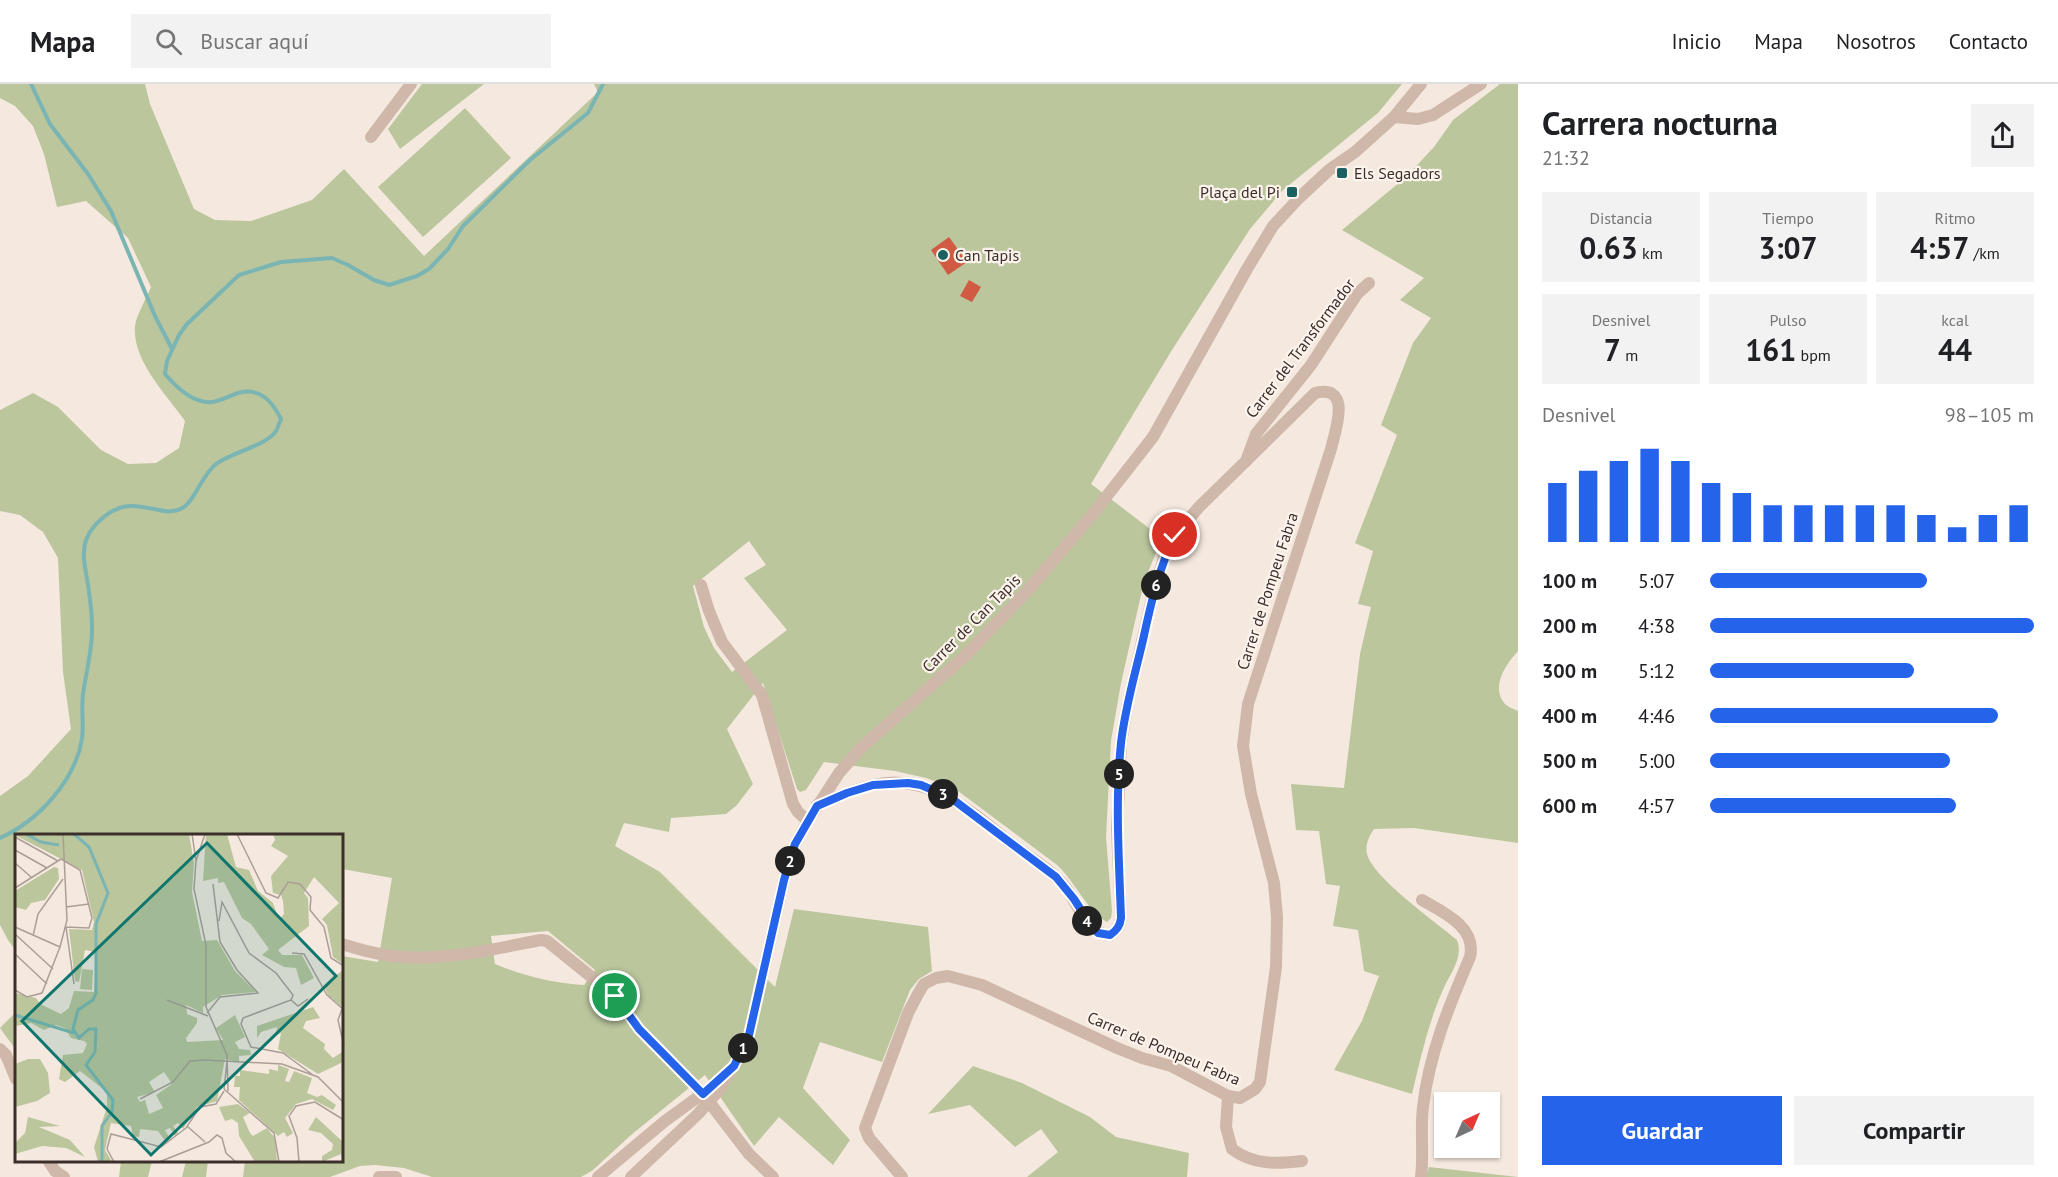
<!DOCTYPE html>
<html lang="es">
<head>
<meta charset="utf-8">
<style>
  :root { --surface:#fff; --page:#f2f2f2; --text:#202124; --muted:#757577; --line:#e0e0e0; --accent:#2563eb }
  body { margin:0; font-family:"PT Sans",sans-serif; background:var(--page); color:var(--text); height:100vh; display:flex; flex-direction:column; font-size:22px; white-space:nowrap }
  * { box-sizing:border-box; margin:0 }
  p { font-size:20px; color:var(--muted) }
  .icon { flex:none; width:33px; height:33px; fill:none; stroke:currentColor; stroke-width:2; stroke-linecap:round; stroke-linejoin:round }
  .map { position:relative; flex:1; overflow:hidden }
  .drawer { display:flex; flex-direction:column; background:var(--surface); width:540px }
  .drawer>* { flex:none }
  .needle { width:39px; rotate:44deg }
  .tools { position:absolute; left:1434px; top:1008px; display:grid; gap:12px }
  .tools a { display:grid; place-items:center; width:66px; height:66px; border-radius:0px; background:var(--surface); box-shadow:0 2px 4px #0004; font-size:30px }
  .pin { position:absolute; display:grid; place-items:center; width:51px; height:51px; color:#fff; margin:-26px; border:3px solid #fff; border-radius:50%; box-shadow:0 2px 6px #0007 }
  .km { position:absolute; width:30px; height:30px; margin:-15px; border-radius:50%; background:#222; color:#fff; font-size:16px; line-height:30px; text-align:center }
  .round { display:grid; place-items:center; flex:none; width:63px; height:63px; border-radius:0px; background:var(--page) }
  .head { display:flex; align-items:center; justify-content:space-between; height:102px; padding:0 24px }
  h1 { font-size:33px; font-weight:800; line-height:45px }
  .stats { display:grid; grid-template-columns:repeat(3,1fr); gap:9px; height:102px; padding:6px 24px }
  .stats div { display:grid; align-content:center; border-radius:0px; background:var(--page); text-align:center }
  .stats b { font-size:30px; font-weight:800 }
  .stats small { font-size:16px; font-weight:400 }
  .stats p { font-size:16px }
  .chart { height:168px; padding:12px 24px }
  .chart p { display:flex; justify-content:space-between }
  .chart svg { width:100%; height:108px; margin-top:6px; stroke:var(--accent); stroke-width:6 }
  .cta { display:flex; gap:12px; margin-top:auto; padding:12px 24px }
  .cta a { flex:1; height:69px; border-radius:0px; background:var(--accent); color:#fff; font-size:24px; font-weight:800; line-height:69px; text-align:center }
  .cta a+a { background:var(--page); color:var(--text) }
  ul { padding:0 24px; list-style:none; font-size:20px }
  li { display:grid; grid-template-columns:96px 72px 1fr; align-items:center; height:45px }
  li i { height:15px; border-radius:8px; background:var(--accent) }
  header { display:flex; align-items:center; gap:36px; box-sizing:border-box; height:84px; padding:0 30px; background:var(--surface); border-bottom:2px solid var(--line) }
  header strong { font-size:28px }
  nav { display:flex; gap:33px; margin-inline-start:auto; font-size:21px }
  .search { width:420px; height:54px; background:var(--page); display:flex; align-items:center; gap:15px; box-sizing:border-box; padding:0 21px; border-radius:0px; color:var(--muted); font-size:22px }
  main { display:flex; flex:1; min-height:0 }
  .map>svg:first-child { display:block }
</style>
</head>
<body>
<header>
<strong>Mapa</strong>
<div class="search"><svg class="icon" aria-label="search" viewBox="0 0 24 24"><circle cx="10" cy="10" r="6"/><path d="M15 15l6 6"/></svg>Buscar aquí</div>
<nav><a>Inicio</a><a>Mapa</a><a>Nosotros</a><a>Contacto</a></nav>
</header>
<main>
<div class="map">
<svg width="1518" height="1093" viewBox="0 0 1518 1093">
  <rect width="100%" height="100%" fill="#f5e9df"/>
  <g fill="#bbc69d" fill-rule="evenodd">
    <path d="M0 0H145L150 20 194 125 215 136 251 137 312 116 344 85 424 172 598 8 594 0H1402L1378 29 1283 106 1250 145 1172 266 1091 400 1162 454 1144 498 1121 599 1111 657 1106 753 1112 827 1111 834 1107 838C1087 827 1074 796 1057 781L954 704 926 694 895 687 824 678 806 706 800 708 797 705 763 599 727 645 753 700 736 722 726 730 671 734 669 748 624 739 615 762 660 788 775 903 794 825 928 843 932 887 919 895 910 906 882 978 820 958 803 1004 850 1056 833 1081 779 1033 754 1062 705 991 631 1051 593 1086 581 1093H432L404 1084 375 1081 360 1082 330 1093H243L245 1077 342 1076V872L378 878 392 794 342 785V751H16V867L8 856 0 841V712L28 692 71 645 63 588 58 474 43 448 20 431 0 427V326L33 309 58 323 101 366 128 380 156 379 179 364 185 337C167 311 132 277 135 242 136 232 147 213 151 203L128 154 86 117 57 123 44 70 33 42 15 22 0 14ZM749 457 766 481 744 494 787 546 732 588 714 564 704 543 693 502ZM548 847 595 886 584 901C552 899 524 892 495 880L491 852Z"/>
    <path d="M422 0H484L400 65 388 45Z"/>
    <path d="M1500 0H1518V567C1506 580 1490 603 1505 620 1508 623 1514 625 1518 627V759L1414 744 1374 745C1369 752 1365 761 1367 770 1373 794 1436 838 1457 856 1463 871 1453 886 1446 899 1429 935 1421 972 1412 1010L1334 986 1362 937 1379 892 1364 887 1358 846 1333 842 1340 802 1326 800 1319 747 1296 746 1291 700 1344 704 1360 570 1371 523 1358 520 1373 467 1355 459 1397 351 1381 341 1413 259 1431 234 1400 216 1424 194 1342 146 1406 93 1434 63 1453 36Z"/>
    <path d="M465 24 511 74 423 153 378 103Z"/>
    <path d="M16 928V966L0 944Z"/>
    <path d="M973 982 1022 999 1090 1033 1116 1053 1189 1069 1187 1093H1027L1058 1068 1041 1045 1015 1063 970 1021 928 1030Z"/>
    <path d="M121 1077H152L148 1093H119Z"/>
    <path d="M186 1077H208L206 1093H182Z"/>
    <path d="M1429 1083 1518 1093H1426Z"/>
  </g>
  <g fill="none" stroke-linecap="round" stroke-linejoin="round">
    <g stroke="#7bb5b3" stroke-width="4">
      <path d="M31 0 50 40 88 90 111 127 155 232 172 265"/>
      <path d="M0 754C38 737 75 697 82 655 84 640 81 625 83 610 86 588 93 564 92 542 92 529 90 514 88 501 86 486 81 471 86 456 90 445 97 439 105 432 136 407 162 438 184 423 196 415 201 392 216 380 232 368 266 362 276 347 278 344 279 339 281 335 272 317 260 303 238 309 229 312 221 317 212 318 193 320 176 303 165 290L167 277 179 251 187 240 239 191 281 178 332 174 348 181 374 196 389 201 417 192 429 185 448 165 463 142 530 76 588 29 603 0"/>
    </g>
  </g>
  <g fill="#d05b42">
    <path d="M949 153 967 178 948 191 931 166Z"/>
    <path d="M969 196 981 203 972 218 960 212Z"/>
  </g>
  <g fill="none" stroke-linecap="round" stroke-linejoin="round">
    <g stroke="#cfb8a9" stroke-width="12">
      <path d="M1394 33 1418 35 1433 31 1481 0"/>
      <path d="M371 53 411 0"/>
      <path d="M701 501 709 527 722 558 762 611 793 720 798 728 808 737"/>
      <path d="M817 721C835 714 854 705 873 701 926 688 970 726 1008 757 1027 772 1050 784 1065 803 1078 818 1086 851 1110 851 1117 846 1120 842 1121 834L1117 745 1121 659 1127 623 1153 510 1164 474 1175 451 1199 423 1246 377 1256 350 1311 281 1357 210 1369 199"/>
      <path d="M342 860C358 865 375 870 392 872 441 878 493 865 541 856L547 857 615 912 639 945 703 1010 749 1070 773 1093"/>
      <path d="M0 965 6 971 16 995"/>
      <path d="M1228 1012 1226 1043 1232 1065C1253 1081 1276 1080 1302 1077"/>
      <path d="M48 1076 55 1087 64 1093"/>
      <path d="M379 1093H396"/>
      <path d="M598 1093 665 1037 709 1005"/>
      <path d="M631 1093 698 1030 719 1006 734 982 749 951 784 796 795 760 808 737 839 689 862 663 965 572 1029 505 1092 431 1153 353 1247 185 1273 142 1299 114 1329 86 1355 68 1394 33 1421 0"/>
      <path d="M902 1093 869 1054 865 1044 908 929 918 910 924 900 936 894 948 892 982 901 1117 964 1142 974 1171 982 1228 1012 1240 1014 1255 1005 1260 998 1276 883 1277 833 1274 799 1251 710 1243 662 1248 620 1331 365C1335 347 1353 300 1315 309L1246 377"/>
      <path d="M1421 1093C1424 1070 1420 1047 1423 1023 1429 970 1449 922 1470 873 1477 843 1443 828 1422 816"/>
    </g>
  </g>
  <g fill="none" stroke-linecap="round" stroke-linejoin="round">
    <defs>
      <path id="route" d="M615 912 639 945 703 1010 734 982 749 951 784 796 795 760 817 722 847 709 873 701 908 699 921 701 951 714 1056 793 1074 815 1092 843 1098 849 1110 851C1117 846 1120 842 1121 834 1119 775 1115 717 1121 659 1125 624 1135 590 1143 556 1151 519 1159 484 1175 451"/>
    </defs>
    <use href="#route" stroke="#fff" stroke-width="12"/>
    <use href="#route" stroke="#2563eb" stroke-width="8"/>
  </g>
  <g fill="#1b6161" stroke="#fcf4ec" stroke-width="2">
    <rect x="1336" y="83" width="12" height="12" rx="3"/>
    <rect x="1286" y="102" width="12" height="12" rx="3"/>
    <circle cx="943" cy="171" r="6"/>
  </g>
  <g text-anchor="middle" stroke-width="4.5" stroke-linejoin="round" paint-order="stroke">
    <g font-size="16" fill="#3c2e2a" stroke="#fcf4ec" text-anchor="start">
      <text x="1354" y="95">Els Segadors</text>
      <text x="1280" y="114" text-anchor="end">Plaça del Pi</text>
      <text x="955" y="177">Can Tapis</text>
    </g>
    <g font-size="16" fill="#3c2e2a" stroke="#fcf4ec">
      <text transform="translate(1300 264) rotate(-53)" y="6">Carrer del Transformador</text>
      <text transform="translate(1267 507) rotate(-72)" y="6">Carrer de Pompeu Fabra</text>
      <text transform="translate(971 539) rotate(-45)" y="6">Carrer de Can Tapis</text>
      <text transform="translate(1164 964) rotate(23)" y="6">Carrer de Pompeu Fabra</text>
    </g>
  </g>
  <g transform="translate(15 750)">
    <rect width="328" height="328" fill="#f5e9df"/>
    <path d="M40 0H174L179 29 177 58 187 107 202 106 220 137 241 158 207 161 188 173V179L171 171 172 180 182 184V189L171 204 172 208 208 206 201 194 220 181 230 203 220 208 224 215 235 216 236 221 224 222V228L210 225 202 267 182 273 168 295 163 289 158 292 163 299 160 302 155 294 150 296 155 305 151 308 143 297 125 295 124 303 118 302 116 292 96 289 90 316 97 328H83L79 313 92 273V258L65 237 50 248 44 245 48 221 68 219 72 210 69 207 56 204 50 194 41 191 29 196 16 189 0 192V159L21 164 25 170 46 180 54 174 59 157 79 158 81 118 70 116 64 148 60 147 54 95 77 96 79 88 67 36 0 1ZM149 238 157 250 141 261 148 274 134 280 130 266 125 268 122 263 140 258 134 248ZM191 0H212L221 33 234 36 243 57 258 69 264 86 269 80 268 67 266 61 258 59 256 42 273 22 256 12 260 6 258 0H328V130L318 123 312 91 307 85 324 69 299 43 289 59 293 64 294 92 263 116 267 121H287L299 144 286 151 281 134 269 133 247 121 254 115 236 90 227 84 209 48 203 49V44L188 47ZM39 33 43 34 44 45 30 66 16 69 11 76 0 73V57ZM67 135 78 136 77 156 65 155ZM328 136V174L313 161 309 151ZM298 173 305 184 291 187 288 194 310 210 309 215 318 224 327 218 328 221V228L303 240 263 215 266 199 261 201 262 193 246 198 242 204V192ZM13 225H25L33 239 35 259 22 267 0 273V230ZM263 231 274 235 270 247 274 248 279 237 297 244 292 259 302 263 307 261 321 271 318 276 297 265 281 270 270 284 278 299 272 303 269 298 263 302 224 266 225 253H219L220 242H225V236L254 240V235L263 237ZM223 270 235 279 228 283 235 299 238 302 252 294 260 304 262 328H240L224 302 223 289 217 285 210 287 204 273ZM13 283 45 292 24 293 55 306 70 323 51 314 27 312 0 320V309L10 299ZM301 283 328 308V328L326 320 307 328V322L317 316 318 310 306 299 293 296Z" fill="#bbc69d" fill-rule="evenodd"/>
    <path fill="none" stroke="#7bb5b3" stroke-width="3" d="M11 0 26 8 44 11M59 0 74 13 93 59 81 90V159L78 166 63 176 58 195 64 204 74 195H81L80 218 71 231 98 266 97 278 87 292V328M0 181 59 199"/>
    <path fill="none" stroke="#ab9e97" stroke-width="1.5" d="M177 0 181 27 179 55 191 111V173L212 221 213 257M222 0 251 59 263 64 273 48 285 50 296 63 295 76 309 93 316 124 329 132M0 3 43 27M0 16 32 34M46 25 65 36 77 84 74 94 51 93 59 150M181 27 190 0M0 29 16 43M0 54 46 25M51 73 74 70M204 87 207 68 234 119 261 139 278 161 276 166 228 184 226 190 236 213 268 219 298 241M0 93 45 113M0 100 38 135M18 102 23 80 48 45M277 119 289 120 312 161 329 176M0 120 32 150M0 156 12 163 27 159 45 113 52 86 48 0M152 166 193 182M276 166 283 172 293 165M327 175 323 186 329 212M192 179 205 163 243 159 222 136 205 108 198 50M209 255 259 299 264 328M209 255 212 228M125 265 158 248 175 227 190 226 267 230 303 243 329 269M172 292 190 308M99 328 92 315 96 300 146 313 171 294 185 273 201 270 209 257M144 328 194 308 202 301 207 304 211 319 221 328M284 328 282 304 274 282 281 272 300 268 329 286"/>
    <path fill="#0f766e" fill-opacity="0.15" stroke="#0f766e" stroke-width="3" d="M192 9 321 142 136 321 7 187Z"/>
    <rect width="328" height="328" fill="none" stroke="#3c2e2a" stroke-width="3"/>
  </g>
</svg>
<div class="tools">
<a><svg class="needle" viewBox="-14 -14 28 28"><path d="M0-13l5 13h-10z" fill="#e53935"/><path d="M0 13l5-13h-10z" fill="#757577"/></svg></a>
</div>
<div class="pin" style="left:615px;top:912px;background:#1e9e55"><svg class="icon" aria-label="arrive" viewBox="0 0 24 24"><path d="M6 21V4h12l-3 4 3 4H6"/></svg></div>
<div class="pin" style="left:1175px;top:451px;background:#d93025"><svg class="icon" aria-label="check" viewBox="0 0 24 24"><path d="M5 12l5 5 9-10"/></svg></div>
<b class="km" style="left:743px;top:964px">1</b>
<b class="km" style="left:790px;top:777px">2</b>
<b class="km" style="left:943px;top:710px">3</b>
<b class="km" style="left:1087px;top:837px">4</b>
<b class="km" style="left:1119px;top:690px">5</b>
<b class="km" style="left:1156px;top:501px">6</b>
</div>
<section class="drawer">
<div class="head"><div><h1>Carrera nocturna</h1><p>21:32</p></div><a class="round"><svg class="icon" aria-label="share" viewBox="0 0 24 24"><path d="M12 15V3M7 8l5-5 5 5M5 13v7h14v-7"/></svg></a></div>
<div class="stats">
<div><p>Distancia</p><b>0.63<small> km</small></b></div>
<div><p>Tiempo</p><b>3:07</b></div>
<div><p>Ritmo</p><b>4:57<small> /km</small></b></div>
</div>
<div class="stats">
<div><p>Desnivel</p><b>7<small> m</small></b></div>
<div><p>Pulso</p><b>161<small> bpm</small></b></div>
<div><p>kcal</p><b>44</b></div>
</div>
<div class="chart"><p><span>Desnivel</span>98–105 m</p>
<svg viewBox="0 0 160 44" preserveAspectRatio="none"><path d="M5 44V20M15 44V15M25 44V11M35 44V6M45 44V11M55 44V20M65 44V24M75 44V29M85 44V29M95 44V29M105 44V29M115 44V29M125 44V33M135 44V38M145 44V33M155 44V29"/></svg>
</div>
<ul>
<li><b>100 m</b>5:07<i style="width:67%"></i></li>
<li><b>200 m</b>4:38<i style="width:100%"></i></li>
<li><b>300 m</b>5:12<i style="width:63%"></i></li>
<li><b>400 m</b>4:46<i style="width:89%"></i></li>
<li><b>500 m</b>5:00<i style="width:74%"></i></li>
<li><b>600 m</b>4:57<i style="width:76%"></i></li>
</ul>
<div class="cta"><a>Guardar</a><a>Compartir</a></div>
</section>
</main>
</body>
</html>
